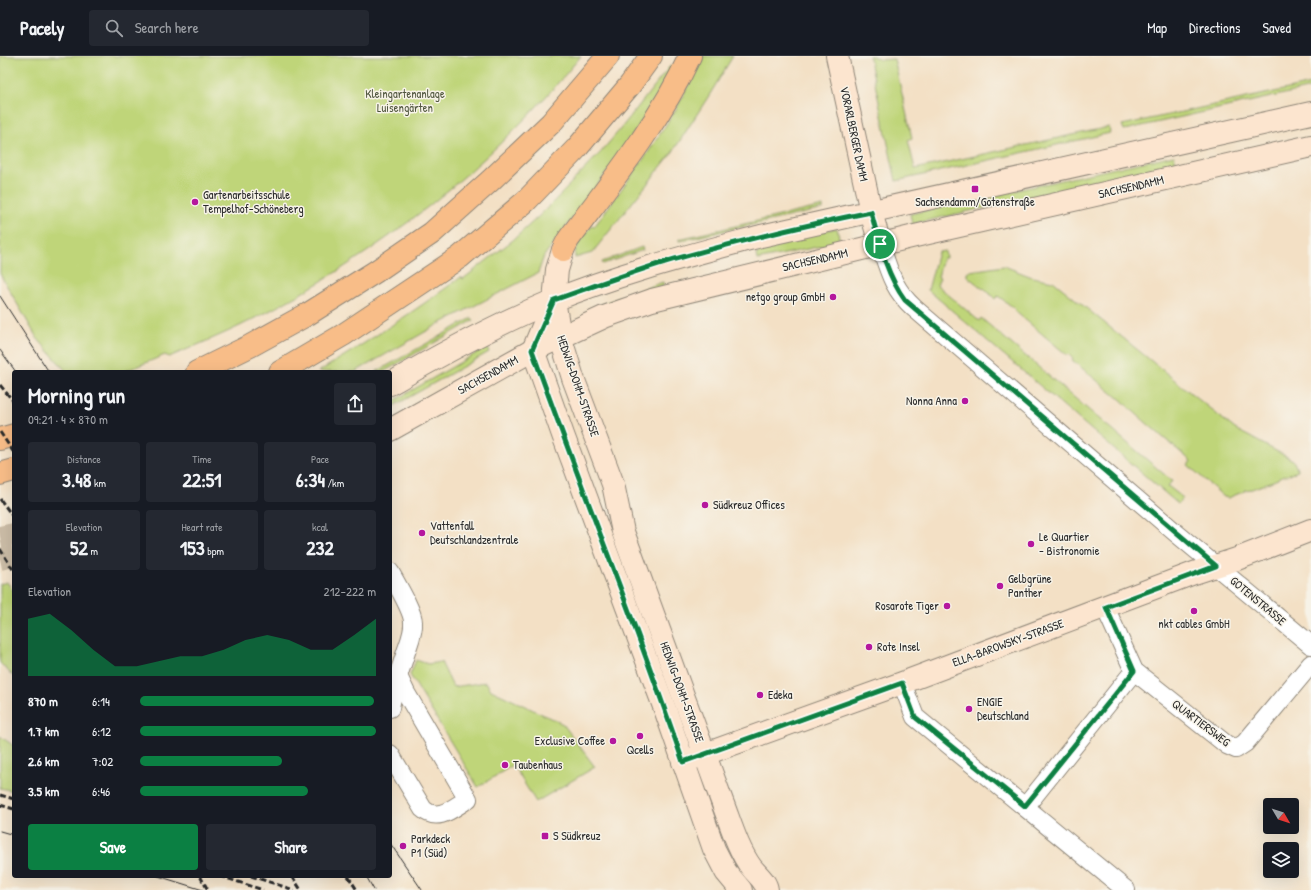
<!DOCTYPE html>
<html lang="en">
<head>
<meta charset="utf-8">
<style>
  :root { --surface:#171b24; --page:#242831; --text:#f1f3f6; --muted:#9ea1a6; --line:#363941; --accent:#0b8043 }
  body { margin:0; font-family:"Patrick Hand",sans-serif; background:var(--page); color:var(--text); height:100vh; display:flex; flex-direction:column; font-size:15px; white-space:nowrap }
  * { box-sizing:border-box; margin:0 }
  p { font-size:13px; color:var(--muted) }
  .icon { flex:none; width:22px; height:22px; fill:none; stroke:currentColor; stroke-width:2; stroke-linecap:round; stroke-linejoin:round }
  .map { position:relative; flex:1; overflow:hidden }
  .details { position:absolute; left:12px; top:314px; width:380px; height:508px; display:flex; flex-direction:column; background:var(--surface); border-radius:4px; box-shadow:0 4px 16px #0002 }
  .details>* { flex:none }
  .needle { width:26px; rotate:129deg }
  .fabs { position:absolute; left:1263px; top:742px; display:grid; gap:8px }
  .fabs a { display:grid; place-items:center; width:36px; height:36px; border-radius:4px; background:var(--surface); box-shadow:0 4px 16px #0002; font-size:20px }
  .pin { position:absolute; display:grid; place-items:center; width:34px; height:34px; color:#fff; margin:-17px; border:2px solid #fff; border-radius:50%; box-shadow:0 1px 4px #0007 }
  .round { display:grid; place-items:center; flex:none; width:42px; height:42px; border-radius:4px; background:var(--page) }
  .summary { display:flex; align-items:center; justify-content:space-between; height:68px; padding:0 16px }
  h1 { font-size:22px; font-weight:700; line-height:30px }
  .stats { display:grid; grid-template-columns:repeat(3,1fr); gap:6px; height:68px; padding:4px 16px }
  .stats div { display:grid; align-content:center; border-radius:4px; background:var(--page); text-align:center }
  .stats b { font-size:20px; font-weight:700 }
  .stats small { font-size:11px; font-weight:400 }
  .stats p { font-size:11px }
  .chart { height:112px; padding:8px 16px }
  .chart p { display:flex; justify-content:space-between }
  .chart svg { width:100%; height:72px; margin-top:4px; fill:var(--accent); opacity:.7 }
  .primary-button { display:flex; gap:8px; margin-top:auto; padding:8px 16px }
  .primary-button a { flex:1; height:46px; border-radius:4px; background:var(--accent); color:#fff; font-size:16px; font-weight:700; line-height:46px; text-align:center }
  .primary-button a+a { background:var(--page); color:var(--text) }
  ul { padding:0 16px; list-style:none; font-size:13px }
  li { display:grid; grid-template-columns:64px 48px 1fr; align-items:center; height:30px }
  li i { height:10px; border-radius:5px; background:var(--accent) }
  header { display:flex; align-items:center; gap:24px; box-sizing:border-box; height:56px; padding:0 20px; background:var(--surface); border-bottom:1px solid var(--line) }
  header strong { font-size:19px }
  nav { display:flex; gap:22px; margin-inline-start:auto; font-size:14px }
  .search { width:280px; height:36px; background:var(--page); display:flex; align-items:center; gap:10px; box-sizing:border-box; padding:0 14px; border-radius:4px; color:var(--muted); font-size:15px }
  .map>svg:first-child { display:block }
</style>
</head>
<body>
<header>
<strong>Pacely</strong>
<div class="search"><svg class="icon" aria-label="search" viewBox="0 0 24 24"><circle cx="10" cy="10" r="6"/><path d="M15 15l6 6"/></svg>Search here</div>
<nav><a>Map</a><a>Directions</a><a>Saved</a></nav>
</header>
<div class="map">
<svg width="1311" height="834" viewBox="0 0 1311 834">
  <rect width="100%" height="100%" fill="#f7f3e8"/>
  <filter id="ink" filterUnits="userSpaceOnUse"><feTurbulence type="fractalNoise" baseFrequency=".025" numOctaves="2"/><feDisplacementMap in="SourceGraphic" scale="8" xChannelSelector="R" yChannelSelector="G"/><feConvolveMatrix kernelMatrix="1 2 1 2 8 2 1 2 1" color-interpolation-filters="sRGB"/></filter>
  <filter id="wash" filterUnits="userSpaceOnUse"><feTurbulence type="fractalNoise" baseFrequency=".012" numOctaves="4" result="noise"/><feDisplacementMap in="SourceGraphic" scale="16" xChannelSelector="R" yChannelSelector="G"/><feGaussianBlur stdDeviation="0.9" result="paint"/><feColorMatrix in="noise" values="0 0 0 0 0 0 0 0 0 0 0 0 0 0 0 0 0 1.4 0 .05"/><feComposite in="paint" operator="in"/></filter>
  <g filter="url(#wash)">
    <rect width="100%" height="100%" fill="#f3e0c5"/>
    <g fill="#bfd579" stroke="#758052">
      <path d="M0 0H581C492 109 378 200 252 264 225 278 197 289 169 301L165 299 123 316H67L37 282 0 218Z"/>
      <path d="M703 0H733L710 38 672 97 592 197 575 202C573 190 585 179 592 170L594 171 647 98 675 55Z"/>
      <path d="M869 0H873L880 4 894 3 912 82 908 84 915 113 1109 71 1110 77 896 125Z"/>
      <path d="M670 10 672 11 657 42 616 104 544 200 538 217 439 268 355 316H318C367 286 415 255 461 221L463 223 513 184 539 160 568 131V130L601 96 622 71Z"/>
      <path d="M1311 28V32L1124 74 1122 69Z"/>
      <path d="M1174 99 1176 107 1156 113 912 168 910 158Z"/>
      <path d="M823 150V153L679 185V183Z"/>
      <path d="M837 172 840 186 757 204 756 198C782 186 808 178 837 172Z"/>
      <path d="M642 191 643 194 603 208 602 206Z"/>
      <path d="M945 195 946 202H943L938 221 940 222 937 229 979 265 981 262 1172 425 1168 430 1183 442 1178 448 928 234 938 196Z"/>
      <path d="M1004 210 1032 221 1053 225 1235 373 1293 404 1298 415 1284 420V419L1278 422V423L1252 433 1244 434 1245 435 1228 442 1224 441 1188 409 1191 405C1172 389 1153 373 1134 356 1128 351 1124 346 1119 342H1118L1072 304 1073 303 1068 298 1067 299 1016 256 1014 252 998 240 995 243 984 232 983 233 967 220V217L970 215Z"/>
      <path d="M663 226 664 230 603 255 602 248Z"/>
      <path d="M472 262 474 264 383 316H376Z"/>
      <path d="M487 291 489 296 390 352V347Z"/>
      <path d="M7 526 14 536V621L0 607V528Z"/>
      <path d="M416 604 428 608 441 606 453 631 486 626 491 634 563 668 595 711 536 746 513 709 478 731 410 619Z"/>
      <path d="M0 680 14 690V735L0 732Z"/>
    </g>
  </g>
  <g filter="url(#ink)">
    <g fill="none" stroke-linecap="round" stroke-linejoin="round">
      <g stroke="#cbbca6" stroke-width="22" stroke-dasharray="22 11" stroke-linecap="butt">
        <path d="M0 481 14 478"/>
        <path d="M0 503 14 500"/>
      </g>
      <defs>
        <g id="street">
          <path d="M880 188C889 215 893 233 914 252L1176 477 1311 589"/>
          <path d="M390 516C396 527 413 555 413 566 414 576 409 587 406 596 400 615 393 633 390 652"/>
          <path d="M1105 551 1134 615 1227 689 1236 693 1245 687 1311 608"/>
          <path d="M902 627 915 661 1126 834"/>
          <path d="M390 698 423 753C438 767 454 751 468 743L406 637 398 620"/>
          <path d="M1025 751 1134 615"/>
        </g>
        <g id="secondary">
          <path d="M837 0 871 156 880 188"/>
          <path d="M563 194 557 214 554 244 560 280 573 322 613 428 623 476 723 748C731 769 738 793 751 811 757 819 766 825 767 834"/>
          <path d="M554 244 533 294 563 379 666 656 714 793 726 816 741 834"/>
          <path d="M390 328C443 297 495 269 552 245 620 217 691 199 761 180L1311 57"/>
          <path d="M390 374 533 294 604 261 652 244 915 180 1311 90"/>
          <path d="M683 706 902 627 1194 517 1237 503 1311 474"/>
        </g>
        <g id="highway">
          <path d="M563 194 568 184C612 125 659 67 690 0"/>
          <path d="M197 316 250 290 308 258 375 216 432 177 490 125 551 67 608 0"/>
          <path d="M280 316 343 279 460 201 526 145 577 92 630 29 651 0"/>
          <path d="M0 383 14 379"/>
          <path d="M0 418 14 414"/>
        </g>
      </defs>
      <use href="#street" stroke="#8f8678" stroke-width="20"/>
      <use href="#secondary" stroke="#8f8678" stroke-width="24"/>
      <use href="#highway" stroke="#8f8678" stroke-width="24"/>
      <use href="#street" stroke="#fff" stroke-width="18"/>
      <use href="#secondary" stroke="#fce5cf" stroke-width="22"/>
      <use href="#highway" stroke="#f8bd88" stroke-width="22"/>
      <g stroke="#2b2b2b" stroke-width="1">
        <path d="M0 240 49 316"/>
        <path d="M0 294 16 316"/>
        <path d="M0 775 14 779"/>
        <path d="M390 787 422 834"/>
        <path d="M158 820 203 834"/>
        <path d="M366 820 374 834"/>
      </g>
      <g stroke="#2b2b2b" stroke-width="3" stroke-dasharray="6 3" stroke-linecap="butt">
        <path d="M0 329 14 346"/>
        <path d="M0 376 14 397"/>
        <path d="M0 443 14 462"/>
        <path d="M0 493 14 515"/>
        <path d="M0 739 14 743"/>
        <path d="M0 749 14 753"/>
        <path d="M200 820 208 834"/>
        <path d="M220 820 263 834"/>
        <path d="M251 820 294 834"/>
        <path d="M292 820 301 834"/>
        <path d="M348 820 357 834"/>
      </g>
    </g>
  </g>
  <g fill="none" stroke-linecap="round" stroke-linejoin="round" filter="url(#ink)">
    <defs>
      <path id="route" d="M871 156C879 186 886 218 905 244L1216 510 1106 551 1134 615 1025 750 915 661 902 627 683 706C636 567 581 432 532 294L554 244C594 230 634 215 675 203 740 185 805 169 871 156Z"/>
    </defs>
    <use href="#route" stroke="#fff" stroke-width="8"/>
    <use href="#route" stroke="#0b8043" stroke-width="5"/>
  </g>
  <g fill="#b5179e" stroke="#f7f3e8" stroke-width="1.5">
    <rect x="971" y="129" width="8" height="8" rx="2"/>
    <circle cx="195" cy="146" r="4"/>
    <circle cx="833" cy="241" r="4"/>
    <circle cx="965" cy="345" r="4"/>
    <circle cx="705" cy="449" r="4"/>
    <circle cx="422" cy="477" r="4"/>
    <circle cx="1031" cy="488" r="4"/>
    <circle cx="1000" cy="530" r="4"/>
    <circle cx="947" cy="550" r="4"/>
    <circle cx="1194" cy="555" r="4"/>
    <circle cx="869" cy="591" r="4"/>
    <circle cx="760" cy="639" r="4"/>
    <circle cx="969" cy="653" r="4"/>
    <circle cx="640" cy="680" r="4"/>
    <circle cx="613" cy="685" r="4"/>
    <circle cx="505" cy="709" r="4"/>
    <rect x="541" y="776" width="8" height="8" rx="2"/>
    <circle cx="403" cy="790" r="4"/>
  </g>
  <g text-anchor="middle" stroke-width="3" stroke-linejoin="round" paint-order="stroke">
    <g font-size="12" fill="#50563e" stroke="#f7f3e8">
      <text x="405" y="42">Kleingartenanlage<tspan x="405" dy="14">Luisengärten</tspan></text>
    </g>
    <g font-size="12" fill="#2b2b2b" stroke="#f7f3e8">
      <text transform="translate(854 78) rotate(78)" y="4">VORARLBERGER DAMM</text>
      <text transform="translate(1131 131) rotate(-13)" y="4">SACHSENDAMM</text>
      <text transform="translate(815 204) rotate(-13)" y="4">SACHSENDAMM</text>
      <text transform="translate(488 319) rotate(-29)" y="4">SACHSENDAMM</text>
      <text transform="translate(578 330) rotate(71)" y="4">HEDWIG-DOHM-STRASSE</text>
      <text transform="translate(1258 545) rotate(40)" y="4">GOTENSTRASSE</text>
      <text transform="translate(1008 587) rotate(-20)" y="4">ELLA-BAROWSKY-STRASSE</text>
      <text transform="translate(682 636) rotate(70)" y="4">HEDWIG-DOHM-STRASSE</text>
      <text transform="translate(1201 667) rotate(37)" y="4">QUARTIERSWEG</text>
    </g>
    <g font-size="12" fill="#2b2b2b" stroke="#f7f3e8" text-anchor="start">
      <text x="203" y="143">Gartenarbeitsschule<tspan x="203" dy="14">Tempelhof-Schöneberg</tspan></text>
      <text x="975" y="150" text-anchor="middle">Sachsendamm/Gotenstraße</text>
      <text x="825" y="245" text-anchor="end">netgo group GmbH</text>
      <text x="957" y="349" text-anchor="end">Nonna Anna</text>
      <text x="713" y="453">Südkreuz Offices</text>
      <text x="430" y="474">Vattenfall<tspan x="430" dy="14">Deutschlandzentrale</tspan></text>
      <text x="1039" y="485">Le Quartier<tspan x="1039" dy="14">- Bistronomie</tspan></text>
      <text x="1008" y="527">Gelbgrüne<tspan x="1008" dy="14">Panther</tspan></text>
      <text x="939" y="554" text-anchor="end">Rosarote Tiger</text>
      <text x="1194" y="572" text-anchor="middle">nkt cables GmbH</text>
      <text x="877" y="595">Rote Insel</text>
      <text x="768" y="643">Edeka</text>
      <text x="977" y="650">ENGIE<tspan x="977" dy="14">Deutschland</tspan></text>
      <text x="605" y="689" text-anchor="end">Exclusive Coffee</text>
      <text x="640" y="698" text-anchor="middle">Qcells</text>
      <text x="513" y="713">Taubenhaus</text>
      <text x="553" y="784">S Südkreuz</text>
      <text x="411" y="787">Parkdeck<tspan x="411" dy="14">P1 (Süd)</tspan></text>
    </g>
  </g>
</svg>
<div class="fabs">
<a><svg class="needle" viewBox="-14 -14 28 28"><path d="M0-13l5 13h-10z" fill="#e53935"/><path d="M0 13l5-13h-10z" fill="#9ea1a6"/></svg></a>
<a><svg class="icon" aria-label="layers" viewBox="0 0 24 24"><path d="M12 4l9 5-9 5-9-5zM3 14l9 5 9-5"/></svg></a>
</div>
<div class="pin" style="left:880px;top:188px;background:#1e9e55"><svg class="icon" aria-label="arrive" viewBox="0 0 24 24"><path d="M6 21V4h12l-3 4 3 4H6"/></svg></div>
<section class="details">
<div class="summary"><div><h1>Morning run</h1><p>09:21 · 4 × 870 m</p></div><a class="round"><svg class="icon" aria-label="share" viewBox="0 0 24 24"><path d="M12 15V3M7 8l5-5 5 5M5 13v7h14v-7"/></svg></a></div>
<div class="stats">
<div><p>Distance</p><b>3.48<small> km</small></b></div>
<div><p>Time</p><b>22:51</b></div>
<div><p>Pace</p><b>6:34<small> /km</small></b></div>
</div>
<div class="stats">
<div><p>Elevation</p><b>52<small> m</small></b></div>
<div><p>Heart rate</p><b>153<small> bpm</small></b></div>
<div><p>kcal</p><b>232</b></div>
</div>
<div class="chart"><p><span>Elevation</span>212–222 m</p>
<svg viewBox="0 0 160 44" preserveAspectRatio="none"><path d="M0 44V9L10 6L20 16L30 28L40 38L50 38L60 35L70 32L80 32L90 28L100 22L110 19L120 22L130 28L140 28L150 19L160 9V44z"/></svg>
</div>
<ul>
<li><b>870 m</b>6:14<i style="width:99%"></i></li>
<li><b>1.7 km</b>6:12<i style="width:100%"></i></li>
<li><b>2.6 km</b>7:02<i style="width:60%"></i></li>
<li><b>3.5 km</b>6:46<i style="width:71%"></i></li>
</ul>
<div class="primary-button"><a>Save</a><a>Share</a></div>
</section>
</div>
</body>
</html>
